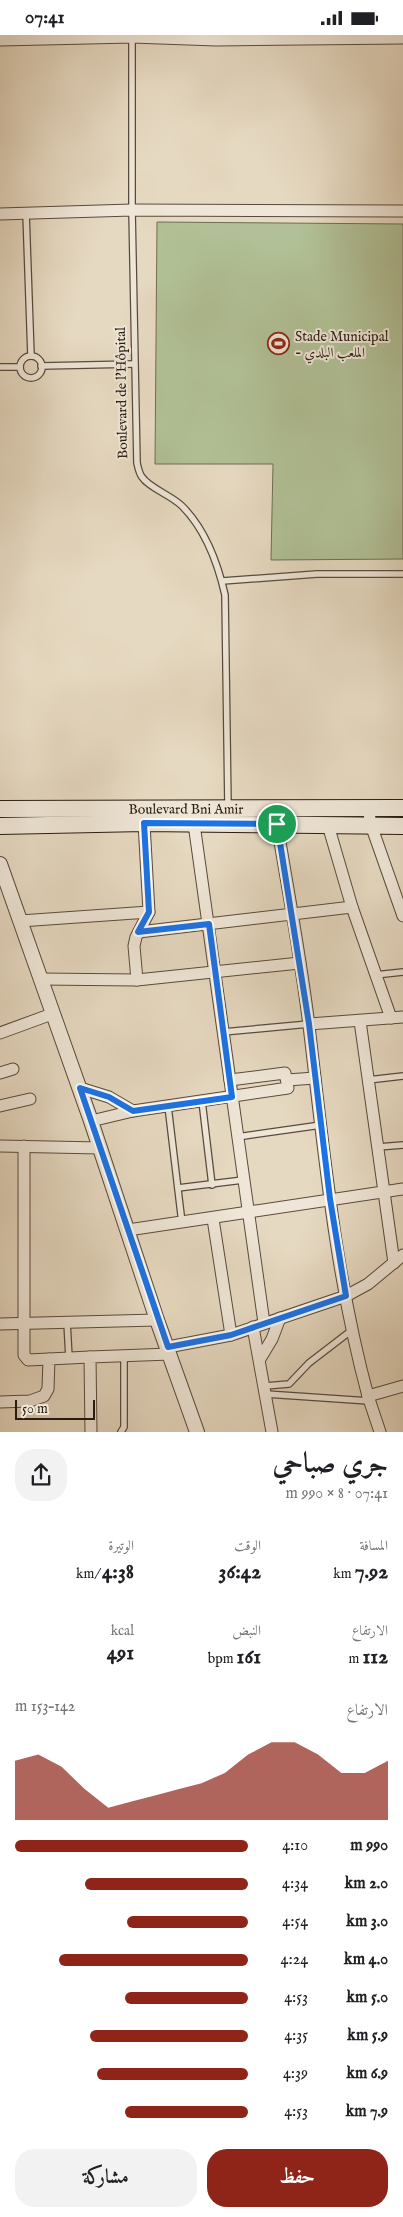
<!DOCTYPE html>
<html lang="ar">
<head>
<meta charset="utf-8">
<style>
  :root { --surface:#fff; --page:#f2f2f2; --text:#202124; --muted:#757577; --accent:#8f2418 }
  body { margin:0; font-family:"IM FELL English",Amiri,serif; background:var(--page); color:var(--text); direction:rtl; height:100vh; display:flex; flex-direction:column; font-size:19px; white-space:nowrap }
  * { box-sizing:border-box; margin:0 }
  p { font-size:16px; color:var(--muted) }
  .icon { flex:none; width:28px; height:28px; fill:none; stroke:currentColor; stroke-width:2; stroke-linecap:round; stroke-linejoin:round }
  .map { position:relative; height:1397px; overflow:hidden; direction:ltr }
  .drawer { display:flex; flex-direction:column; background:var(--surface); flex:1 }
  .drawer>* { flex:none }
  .scale { position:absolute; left:15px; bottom:12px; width:80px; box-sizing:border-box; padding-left:5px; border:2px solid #291c11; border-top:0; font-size:14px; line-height:18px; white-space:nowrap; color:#291c11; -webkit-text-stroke:4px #efe6d7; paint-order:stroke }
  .pin { position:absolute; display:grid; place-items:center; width:42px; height:42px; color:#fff; margin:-21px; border:2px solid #fff; border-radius:50%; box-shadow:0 1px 5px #0007 }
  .round { display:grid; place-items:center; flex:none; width:52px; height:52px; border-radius:20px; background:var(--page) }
  .headline { display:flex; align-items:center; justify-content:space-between; height:85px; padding:0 15px }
  h1 { font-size:28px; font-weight:700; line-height:38px }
  .figures { display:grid; grid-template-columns:repeat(3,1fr); gap:8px; height:85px; padding:5px 15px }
  .figures div { display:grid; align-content:center }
  .figures b { font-size:21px; font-weight:700 }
  .figures small { font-size:14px; font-weight:400 }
  .figures p { font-size:14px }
  .chart { height:140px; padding:10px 15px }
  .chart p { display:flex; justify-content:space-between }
  .chart svg { width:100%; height:90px; margin-top:5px; fill:var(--accent); opacity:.7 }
  .action { display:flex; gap:10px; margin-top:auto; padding:10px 15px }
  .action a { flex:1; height:58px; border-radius:20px; background:var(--accent); color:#fff; font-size:20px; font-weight:700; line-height:58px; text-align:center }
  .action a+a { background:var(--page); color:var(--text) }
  ul { padding:0 15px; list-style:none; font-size:16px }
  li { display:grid; grid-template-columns:80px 60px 1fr; align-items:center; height:38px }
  li i { height:12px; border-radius:6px; background:var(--accent) }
  .status { display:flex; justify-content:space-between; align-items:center; height:35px; padding:0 25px; background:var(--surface); direction:ltr }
  .status svg { height:14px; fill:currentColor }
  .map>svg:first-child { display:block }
</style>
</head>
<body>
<div class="status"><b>07:41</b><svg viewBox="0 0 49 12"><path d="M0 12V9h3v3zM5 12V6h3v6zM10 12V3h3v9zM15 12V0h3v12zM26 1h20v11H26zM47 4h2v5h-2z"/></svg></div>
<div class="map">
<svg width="403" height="1397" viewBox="0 0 403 1397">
  <rect width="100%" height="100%" fill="#e6d9c1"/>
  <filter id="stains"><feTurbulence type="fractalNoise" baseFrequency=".004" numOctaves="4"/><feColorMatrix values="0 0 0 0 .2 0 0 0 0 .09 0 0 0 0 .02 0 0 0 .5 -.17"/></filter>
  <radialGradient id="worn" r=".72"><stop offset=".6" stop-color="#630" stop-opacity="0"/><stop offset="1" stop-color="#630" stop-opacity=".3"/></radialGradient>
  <path fill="#b1c096" stroke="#6d6e54" d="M157 187 403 189V524L271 525 273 429H155Z"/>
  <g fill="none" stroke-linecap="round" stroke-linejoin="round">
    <defs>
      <g id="service">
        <path d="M132 2V175L137 428C138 432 139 438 142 442 149 453 171 460 182 471 205 494 218 529 225 560L228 772"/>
        <path d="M26 178 31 321"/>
        <circle cx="31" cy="332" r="11"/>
        <path d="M41 331 134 329"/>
        <path d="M0 332H20"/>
        <path d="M222 546 317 539H403"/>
        <path d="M375 940 403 937"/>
        <path d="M223 997 309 989"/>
        <path d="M368 1045 403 1041"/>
        <path d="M202 1066 212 1150"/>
        <path d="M168 1071 182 1188"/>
        <path d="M237 1102 321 1090"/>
        <path d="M378 1112 403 1110"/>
        <path d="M178 1153 243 1145"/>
        <path d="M67 1287 69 1323"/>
        <path d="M265 1351 289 1349 309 1328 352 1295"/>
        <path d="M266 1359 369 1366"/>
        <path d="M121 1397 124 1392V1321"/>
      </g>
      <g id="minor">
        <path d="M0 5 132 2 216 5 403 3"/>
        <path d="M0 179 132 175 403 176"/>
        <path d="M368 772 371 790 403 881"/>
        <path d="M194 789 264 1288"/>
        <path d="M277 789C288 856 301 924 309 991 324 1115 335 1240 368 1361"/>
        <path d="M328 790 352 872 391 983"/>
        <path d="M20 886 149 877"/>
        <path d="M139 897 352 872"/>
        <path d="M40 944 137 945 300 928"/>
        <path d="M137 945 134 911 136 902 149 877 144 788"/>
        <path d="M360 986 394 1228"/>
        <path d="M309 989 403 982"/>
        <path d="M0 998 52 979"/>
        <path d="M0 1038 13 1034"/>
        <path d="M287 1045 315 1043"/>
        <path d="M80 1053 109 1062 133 1076"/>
        <path d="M0 1071 30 1064"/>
        <path d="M91 1086 133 1076 288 1053 285 1038 230 1045"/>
        <path d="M0 1111 100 1113"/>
        <path d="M24 1111V1320L28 1325 49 1324"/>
        <path d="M213 1184 231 1300"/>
        <path d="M128 1195 403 1154"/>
        <path d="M0 1289 157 1285"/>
        <path d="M253 1292 272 1397"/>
        <path d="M168 1312 231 1300 346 1261 368 1249 403 1220"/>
        <path d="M260 1324 272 1304 280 1283"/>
        <path d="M0 1367 30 1366 44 1361 48 1354 49 1324 90 1322"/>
        <path d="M91 1397 90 1322 170 1319"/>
        <path d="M380 1397 368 1361 403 1351"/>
      </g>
      <path id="tertiary" d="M0 829 91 1086 157 1285 197 1397"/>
      <g id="secondary">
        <path id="s1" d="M0 774 403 773"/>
        <path d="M0 791 144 788 403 791"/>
      </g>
    </defs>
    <use href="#service" stroke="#584b3d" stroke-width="8"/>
    <use href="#minor" stroke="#584b3d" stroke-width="13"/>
    <use href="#tertiary" stroke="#584b3d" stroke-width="16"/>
    <use href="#secondary" stroke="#291c11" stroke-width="18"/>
    <use href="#service" stroke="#efe6d7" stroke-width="5.5"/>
    <use href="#minor" stroke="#efe6d7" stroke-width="11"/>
    <use href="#tertiary" stroke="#efe6d7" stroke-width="14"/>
    <use href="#secondary" stroke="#efe6d7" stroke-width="16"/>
  </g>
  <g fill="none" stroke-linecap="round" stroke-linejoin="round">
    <defs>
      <path id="route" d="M144 788 277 789 309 989 330 1164 346 1261 231 1300 168 1312 80 1053 109 1062 133 1076 232 1062 209 889 138 897 149 877Z"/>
    </defs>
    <use href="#route" stroke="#fff" stroke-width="10"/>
    <use href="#route" stroke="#1a73e8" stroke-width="6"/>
  </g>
  <defs>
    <symbol id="stadium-ring" viewBox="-11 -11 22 22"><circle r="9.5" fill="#efe6d7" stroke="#8f2418" stroke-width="1.5"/><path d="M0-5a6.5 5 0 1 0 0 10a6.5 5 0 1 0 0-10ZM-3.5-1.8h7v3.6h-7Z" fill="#8f2418"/></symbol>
  </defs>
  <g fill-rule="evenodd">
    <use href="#stadium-ring" x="266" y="296" width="25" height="25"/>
  </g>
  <g text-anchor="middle" stroke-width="4" stroke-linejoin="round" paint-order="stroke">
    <g font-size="14" fill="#291c11" stroke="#efe6d7" text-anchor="start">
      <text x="295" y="306">Stade Municipal<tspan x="295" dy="16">- الملعب البلدي</tspan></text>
    </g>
    <g font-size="14" fill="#291c11" stroke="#efe6d7">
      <text transform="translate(121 358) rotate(-91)" y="5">Boulevard de l'Hôpital</text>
      <text dy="5" stroke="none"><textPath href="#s1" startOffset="186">Boulevard Bni Amir</textPath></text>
    </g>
  </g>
  <rect width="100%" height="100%" filter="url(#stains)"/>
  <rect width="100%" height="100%" fill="url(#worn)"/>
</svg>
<div class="scale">50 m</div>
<div class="pin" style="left:277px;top:789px;background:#1e9e55"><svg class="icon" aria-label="arrive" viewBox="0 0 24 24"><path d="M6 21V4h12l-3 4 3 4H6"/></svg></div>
</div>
<section class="drawer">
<div class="headline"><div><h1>جري صباحي</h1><p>07:41 · 8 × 990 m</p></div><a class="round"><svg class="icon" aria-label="share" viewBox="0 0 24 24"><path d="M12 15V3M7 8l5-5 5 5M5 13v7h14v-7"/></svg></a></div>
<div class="figures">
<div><p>المسافة</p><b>7.92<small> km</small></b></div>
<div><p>الوقت</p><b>36:42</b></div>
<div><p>الوتيرة</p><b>4:38<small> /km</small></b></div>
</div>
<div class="figures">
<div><p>الارتفاع</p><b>112<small> m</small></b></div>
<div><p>النبض</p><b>161<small> bpm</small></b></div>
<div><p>kcal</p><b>491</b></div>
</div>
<div class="chart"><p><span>الارتفاع</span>142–153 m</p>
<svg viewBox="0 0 160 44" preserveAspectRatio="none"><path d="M0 44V15L10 12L20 18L30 29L40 38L50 35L60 32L70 29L80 26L90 21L100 12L110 6L120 6L130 12L140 21L150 21L160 15V44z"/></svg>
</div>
<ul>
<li><b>990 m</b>4:10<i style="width:100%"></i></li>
<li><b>2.0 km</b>4:34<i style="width:70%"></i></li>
<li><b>3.0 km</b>4:54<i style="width:52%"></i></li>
<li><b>4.0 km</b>4:24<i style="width:81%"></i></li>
<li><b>5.0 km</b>4:53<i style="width:53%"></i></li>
<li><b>5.9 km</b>4:35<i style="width:68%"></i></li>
<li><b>6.9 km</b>4:39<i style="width:65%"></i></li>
<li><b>7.9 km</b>4:53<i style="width:53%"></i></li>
</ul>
<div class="action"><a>حفظ</a><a>مشاركة</a></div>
</section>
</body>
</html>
